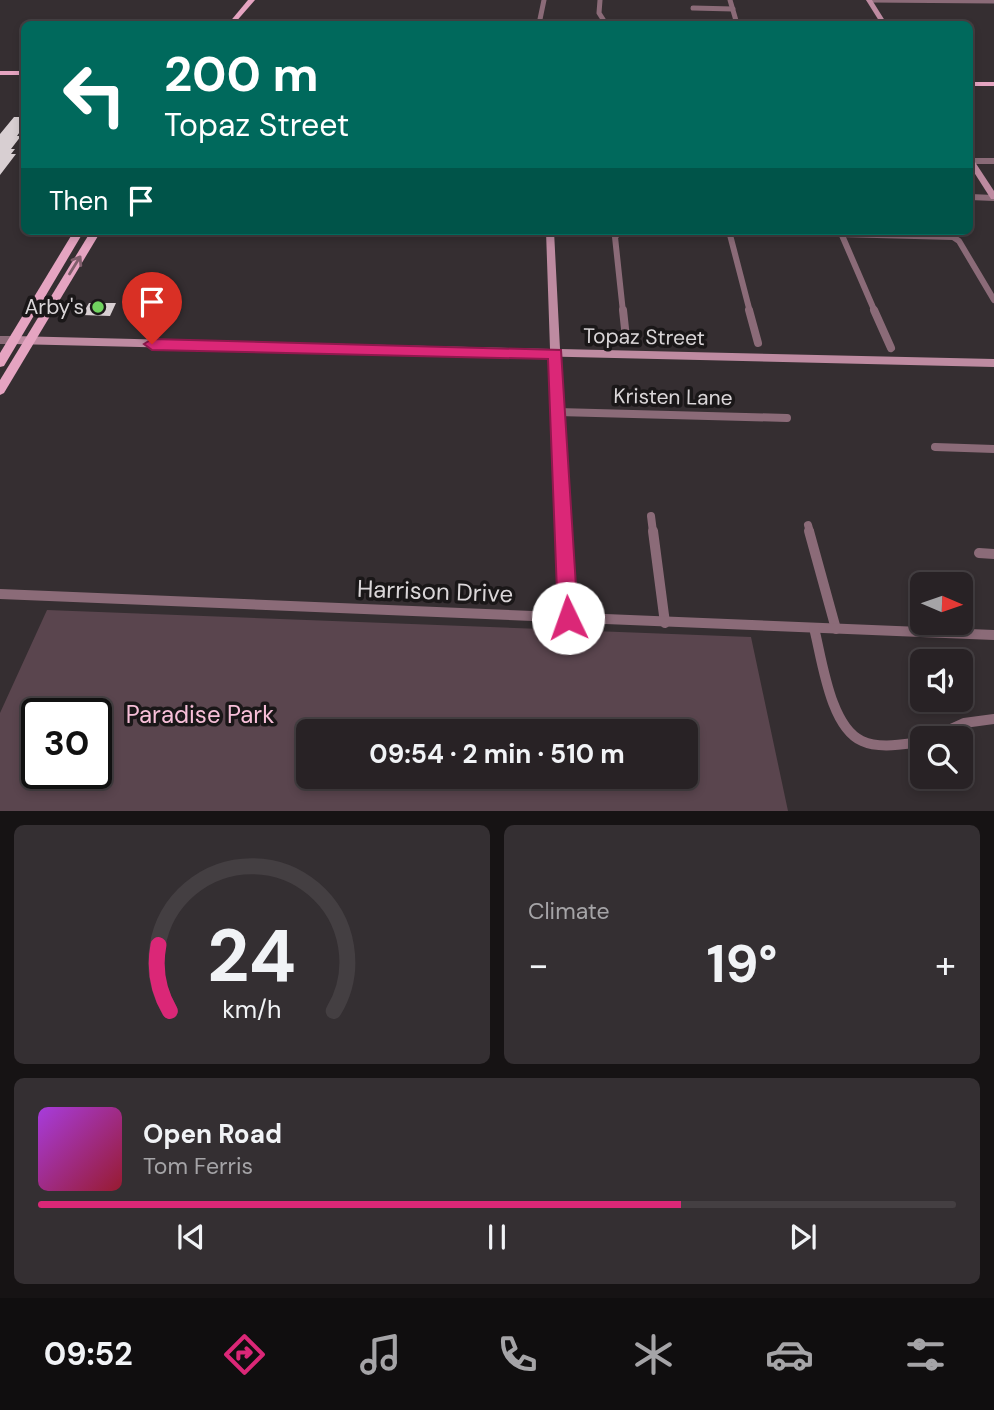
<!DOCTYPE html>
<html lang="en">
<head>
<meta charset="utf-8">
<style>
  :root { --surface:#282225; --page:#342f32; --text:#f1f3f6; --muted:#a5a4a7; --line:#443f42; --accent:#db2777 }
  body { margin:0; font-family:"DM Sans",sans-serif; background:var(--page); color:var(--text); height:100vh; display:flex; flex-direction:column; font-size:26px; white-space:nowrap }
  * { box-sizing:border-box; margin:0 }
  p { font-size:23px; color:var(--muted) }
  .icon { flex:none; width:38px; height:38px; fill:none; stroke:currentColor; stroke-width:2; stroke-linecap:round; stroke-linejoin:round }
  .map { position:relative; height:811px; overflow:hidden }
  .sheet { display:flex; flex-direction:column; gap:14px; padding:14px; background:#161314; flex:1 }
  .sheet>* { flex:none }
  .hud { position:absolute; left:21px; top:21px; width:952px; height:214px; border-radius:10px; box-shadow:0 4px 10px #0003,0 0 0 2px var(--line); background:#00695c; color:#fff; overflow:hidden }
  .needle { width:46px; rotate:92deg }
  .controls { position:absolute; left:910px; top:572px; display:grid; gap:14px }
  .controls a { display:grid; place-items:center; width:63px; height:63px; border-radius:10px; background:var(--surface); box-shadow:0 4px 10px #0003,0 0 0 2px var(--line); font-size:35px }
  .speed { position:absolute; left:21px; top:698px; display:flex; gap:14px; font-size:35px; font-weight:700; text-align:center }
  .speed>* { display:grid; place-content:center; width:91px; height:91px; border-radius:50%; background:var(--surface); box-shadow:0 4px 10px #0003,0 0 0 2px var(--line); line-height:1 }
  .speed .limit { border:4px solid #111; border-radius:10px; background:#fff; color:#111 }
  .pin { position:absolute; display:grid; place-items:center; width:60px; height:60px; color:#fff; margin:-72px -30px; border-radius:50% 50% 50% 0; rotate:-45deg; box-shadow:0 0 7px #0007 }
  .pin .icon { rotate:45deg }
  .me { position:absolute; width:77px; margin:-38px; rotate:357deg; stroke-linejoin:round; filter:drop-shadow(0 0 5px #0008) }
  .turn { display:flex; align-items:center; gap:24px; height:147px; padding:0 28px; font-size:32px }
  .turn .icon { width:91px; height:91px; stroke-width:2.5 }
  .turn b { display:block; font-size:49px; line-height:60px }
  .then { display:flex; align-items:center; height:66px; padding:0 28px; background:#0003; gap:14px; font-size:26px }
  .big { font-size:52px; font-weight:700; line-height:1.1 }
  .sheet .widget { flex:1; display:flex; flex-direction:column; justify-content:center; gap:10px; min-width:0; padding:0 24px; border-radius:10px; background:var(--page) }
  .sheet .dial { align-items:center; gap:0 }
  .dial svg { height:182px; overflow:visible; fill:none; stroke:var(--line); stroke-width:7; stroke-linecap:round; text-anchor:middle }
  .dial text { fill:var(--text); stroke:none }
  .song { display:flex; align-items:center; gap:21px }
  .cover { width:84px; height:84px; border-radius:10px; background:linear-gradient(135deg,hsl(280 70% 55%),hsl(350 70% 35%)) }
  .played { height:7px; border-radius:4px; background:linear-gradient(90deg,var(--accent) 70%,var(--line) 70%) }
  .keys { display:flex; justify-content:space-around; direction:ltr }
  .heat { display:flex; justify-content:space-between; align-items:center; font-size:38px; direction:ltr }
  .sheet .tiles { flex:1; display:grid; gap:14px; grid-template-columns:1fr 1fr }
  .widget:last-child { grid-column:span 2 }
  .trip { position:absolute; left:296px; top:719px; width:402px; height:70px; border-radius:10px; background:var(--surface); box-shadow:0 4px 10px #0003,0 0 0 2px var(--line); font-weight:700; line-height:70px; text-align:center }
  .menu { display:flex; height:112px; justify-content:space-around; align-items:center; background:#100e0f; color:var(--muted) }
  .menu .icon { width:49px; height:49px }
  .menu .on { color:var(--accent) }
  .menu b { font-size:32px; color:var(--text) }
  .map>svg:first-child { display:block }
  .green { fill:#5a454e; fill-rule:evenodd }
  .building { fill:#d8cfd2 }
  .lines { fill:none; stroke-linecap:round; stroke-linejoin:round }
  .street-far3 { stroke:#8b6b78; stroke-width:5 }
  .street-far2 { stroke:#8b6b78; stroke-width:6 }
  .street-far1 { stroke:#8b6b78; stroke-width:8 }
  .street { stroke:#8b6b78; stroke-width:10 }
  .secondary { fill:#be8ba1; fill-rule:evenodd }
  .primary { fill:#e5a4c1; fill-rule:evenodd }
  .oneway { stroke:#805e6c }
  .route { fill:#db2777; stroke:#8e194d; stroke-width:2 }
  .poi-dot { fill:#70d35f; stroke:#1a1718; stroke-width:2.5 }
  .labels { text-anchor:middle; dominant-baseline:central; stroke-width:7; stroke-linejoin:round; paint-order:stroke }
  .poi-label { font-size:21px; fill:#dad6d8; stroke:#1a1718; text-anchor:end }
  .street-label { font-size:21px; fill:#dad6d8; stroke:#1a1718 }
  .near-street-label { font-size:24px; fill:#dad6d8; stroke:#1a1718 }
  .near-park-label { font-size:24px; fill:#f7bfd8; stroke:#1a1718 }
</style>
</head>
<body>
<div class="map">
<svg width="994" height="812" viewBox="0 0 994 812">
  <rect width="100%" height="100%" fill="#352e31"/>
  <!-- green -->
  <path class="green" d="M47,610L751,637L788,811H0V713ZM37,714H96V774H37ZM308,732H686V777H308Z"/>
  <!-- building -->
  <g class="building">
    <path d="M14,117H24V126L17,136H21L11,149H15L11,154H16L0,175V134Z"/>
    <path d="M89,303H116L110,316L82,315Z"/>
  </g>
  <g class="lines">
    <!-- street-far3 -->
    <g class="street-far3">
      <path d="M600,0L599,13L606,24"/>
      <path d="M730,0L737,24"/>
      <path d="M869,0L994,1"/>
      <path d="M693,8L733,9"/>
      <path d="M539,24L544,0"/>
    </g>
    <!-- street-far2 -->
    <g class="street-far2">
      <path d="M970,161H994"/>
      <path d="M970,197L994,198"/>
      <path d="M621,231L615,237L623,312"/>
      <path d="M724,231L953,237L959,241L994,300"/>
      <path d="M729,231L750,312"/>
      <path d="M841,233L875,312"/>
    </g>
    <!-- street-far1 -->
    <g class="street-far1">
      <path d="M623,310L626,338"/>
      <path d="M749,310L758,343"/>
      <path d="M874,310L891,348"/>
      <path d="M0,340H13"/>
      <path d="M555,354L564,532"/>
      <path d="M558,412L787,418"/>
      <path d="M935,447L994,449"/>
      <path d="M651,516L653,532"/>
      <path d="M808,525L810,532"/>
    </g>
    <!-- street -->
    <g class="street">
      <path d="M564,531L568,618"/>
      <path d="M653,531L665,623"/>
      <path d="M809,531L836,629"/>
      <path d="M979,553L994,554"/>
      <path d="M0,594L994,635"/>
      <path d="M814,628C822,659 830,727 862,741C879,749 904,744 922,742"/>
      <path d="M931,738L964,723L994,719"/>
    </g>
    <!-- secondary -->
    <g class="secondary">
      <path d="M866,0H872L887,24H881Z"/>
      <path d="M970,159H973L994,191V199H991L970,166Z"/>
      <path d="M546,231H554L560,349L994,359V367L13,344L8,340L13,336L550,349Z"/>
    </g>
    <!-- primary -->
    <g class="primary">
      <path d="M248,0H255L234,24H228Z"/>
      <rect x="0" y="71" width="24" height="4"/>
      <rect x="970" y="82" width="24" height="4"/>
      <path d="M74,231H84L4,366L0,367V353Z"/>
      <path d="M91,231H101L4,393L0,395V380Z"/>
    </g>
  </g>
  <!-- one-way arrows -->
  <defs><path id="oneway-shaft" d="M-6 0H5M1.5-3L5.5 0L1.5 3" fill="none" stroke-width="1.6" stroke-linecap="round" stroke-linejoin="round" transform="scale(1.75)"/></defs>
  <use class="oneway" href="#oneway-shaft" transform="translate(75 265) rotate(-58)"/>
  <!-- route -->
  <path class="route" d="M152,339L561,350L578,618L575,624L568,627L561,624L558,618L548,359L152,350L144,344Z"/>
  <!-- markers -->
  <circle class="poi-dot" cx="98" cy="307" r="7"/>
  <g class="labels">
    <!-- poi labels -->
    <g class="poi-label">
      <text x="84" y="307">Arby's</text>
    </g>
    <!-- street labels -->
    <g class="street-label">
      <text transform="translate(644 337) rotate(1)">Topaz Street</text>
      <text transform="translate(673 397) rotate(1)">Kristen Lane</text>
    </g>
    <!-- near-street labels -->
    <g class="near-street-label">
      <text transform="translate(435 591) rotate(2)">Harrison Drive</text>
    </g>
    <!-- near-park labels -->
    <g class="near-park-label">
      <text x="200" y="714">Paradise Park</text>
    </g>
  </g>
</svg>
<div class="controls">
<a><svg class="needle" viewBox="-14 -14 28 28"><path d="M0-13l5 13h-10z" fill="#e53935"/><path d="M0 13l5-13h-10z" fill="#a5a4a7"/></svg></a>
<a><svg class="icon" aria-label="sound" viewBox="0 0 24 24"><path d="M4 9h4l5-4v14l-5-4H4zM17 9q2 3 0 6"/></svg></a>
<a><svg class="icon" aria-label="search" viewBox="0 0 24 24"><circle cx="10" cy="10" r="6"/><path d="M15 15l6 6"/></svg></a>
</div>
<div class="speed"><div class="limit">30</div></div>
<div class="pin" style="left:152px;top:344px;background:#d93025"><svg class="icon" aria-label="arrive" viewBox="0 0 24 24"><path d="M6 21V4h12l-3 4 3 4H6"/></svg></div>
<svg class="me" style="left:568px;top:618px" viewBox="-20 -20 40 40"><circle r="19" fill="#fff"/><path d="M0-13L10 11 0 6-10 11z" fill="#db2777"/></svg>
<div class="trip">09:54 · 2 min · 510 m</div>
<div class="hud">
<div class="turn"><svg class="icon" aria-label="left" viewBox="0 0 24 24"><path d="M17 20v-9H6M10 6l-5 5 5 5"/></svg><div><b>200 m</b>Topaz Street</div></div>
<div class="then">Then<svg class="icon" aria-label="arrive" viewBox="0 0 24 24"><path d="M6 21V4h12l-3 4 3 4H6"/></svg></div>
</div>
</div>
<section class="sheet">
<div class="tiles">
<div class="widget dial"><svg viewBox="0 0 100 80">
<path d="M14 69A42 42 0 1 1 86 69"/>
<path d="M14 69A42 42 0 0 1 9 40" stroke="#db2777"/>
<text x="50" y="56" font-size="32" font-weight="700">24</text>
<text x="50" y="72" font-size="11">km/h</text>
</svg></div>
<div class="widget"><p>Climate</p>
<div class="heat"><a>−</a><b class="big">19°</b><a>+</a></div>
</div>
<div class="widget">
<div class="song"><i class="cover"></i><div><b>Open Road</b><p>Tom Ferris</p></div></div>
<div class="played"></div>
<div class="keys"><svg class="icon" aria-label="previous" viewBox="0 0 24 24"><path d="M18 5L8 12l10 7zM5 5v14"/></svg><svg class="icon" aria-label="pause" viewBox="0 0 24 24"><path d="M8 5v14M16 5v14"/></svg><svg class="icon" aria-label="next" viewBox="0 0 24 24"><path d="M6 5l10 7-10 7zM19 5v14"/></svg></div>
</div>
</div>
</section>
<nav class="menu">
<b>09:52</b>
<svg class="icon on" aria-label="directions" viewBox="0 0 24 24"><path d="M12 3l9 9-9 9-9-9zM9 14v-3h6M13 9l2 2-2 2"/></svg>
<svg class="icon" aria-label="music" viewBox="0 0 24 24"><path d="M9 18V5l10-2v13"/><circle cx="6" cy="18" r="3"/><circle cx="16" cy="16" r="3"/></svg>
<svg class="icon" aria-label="phone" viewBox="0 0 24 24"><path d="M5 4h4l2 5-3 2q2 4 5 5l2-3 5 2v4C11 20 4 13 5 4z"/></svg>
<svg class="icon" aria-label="climate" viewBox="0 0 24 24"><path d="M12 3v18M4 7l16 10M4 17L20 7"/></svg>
<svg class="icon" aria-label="car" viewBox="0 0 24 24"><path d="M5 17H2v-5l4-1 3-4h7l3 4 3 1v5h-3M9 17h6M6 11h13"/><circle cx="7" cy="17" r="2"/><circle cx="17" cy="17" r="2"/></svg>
<svg class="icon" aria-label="filters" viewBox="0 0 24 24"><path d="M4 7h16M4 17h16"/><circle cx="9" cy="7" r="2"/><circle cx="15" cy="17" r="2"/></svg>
</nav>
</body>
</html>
